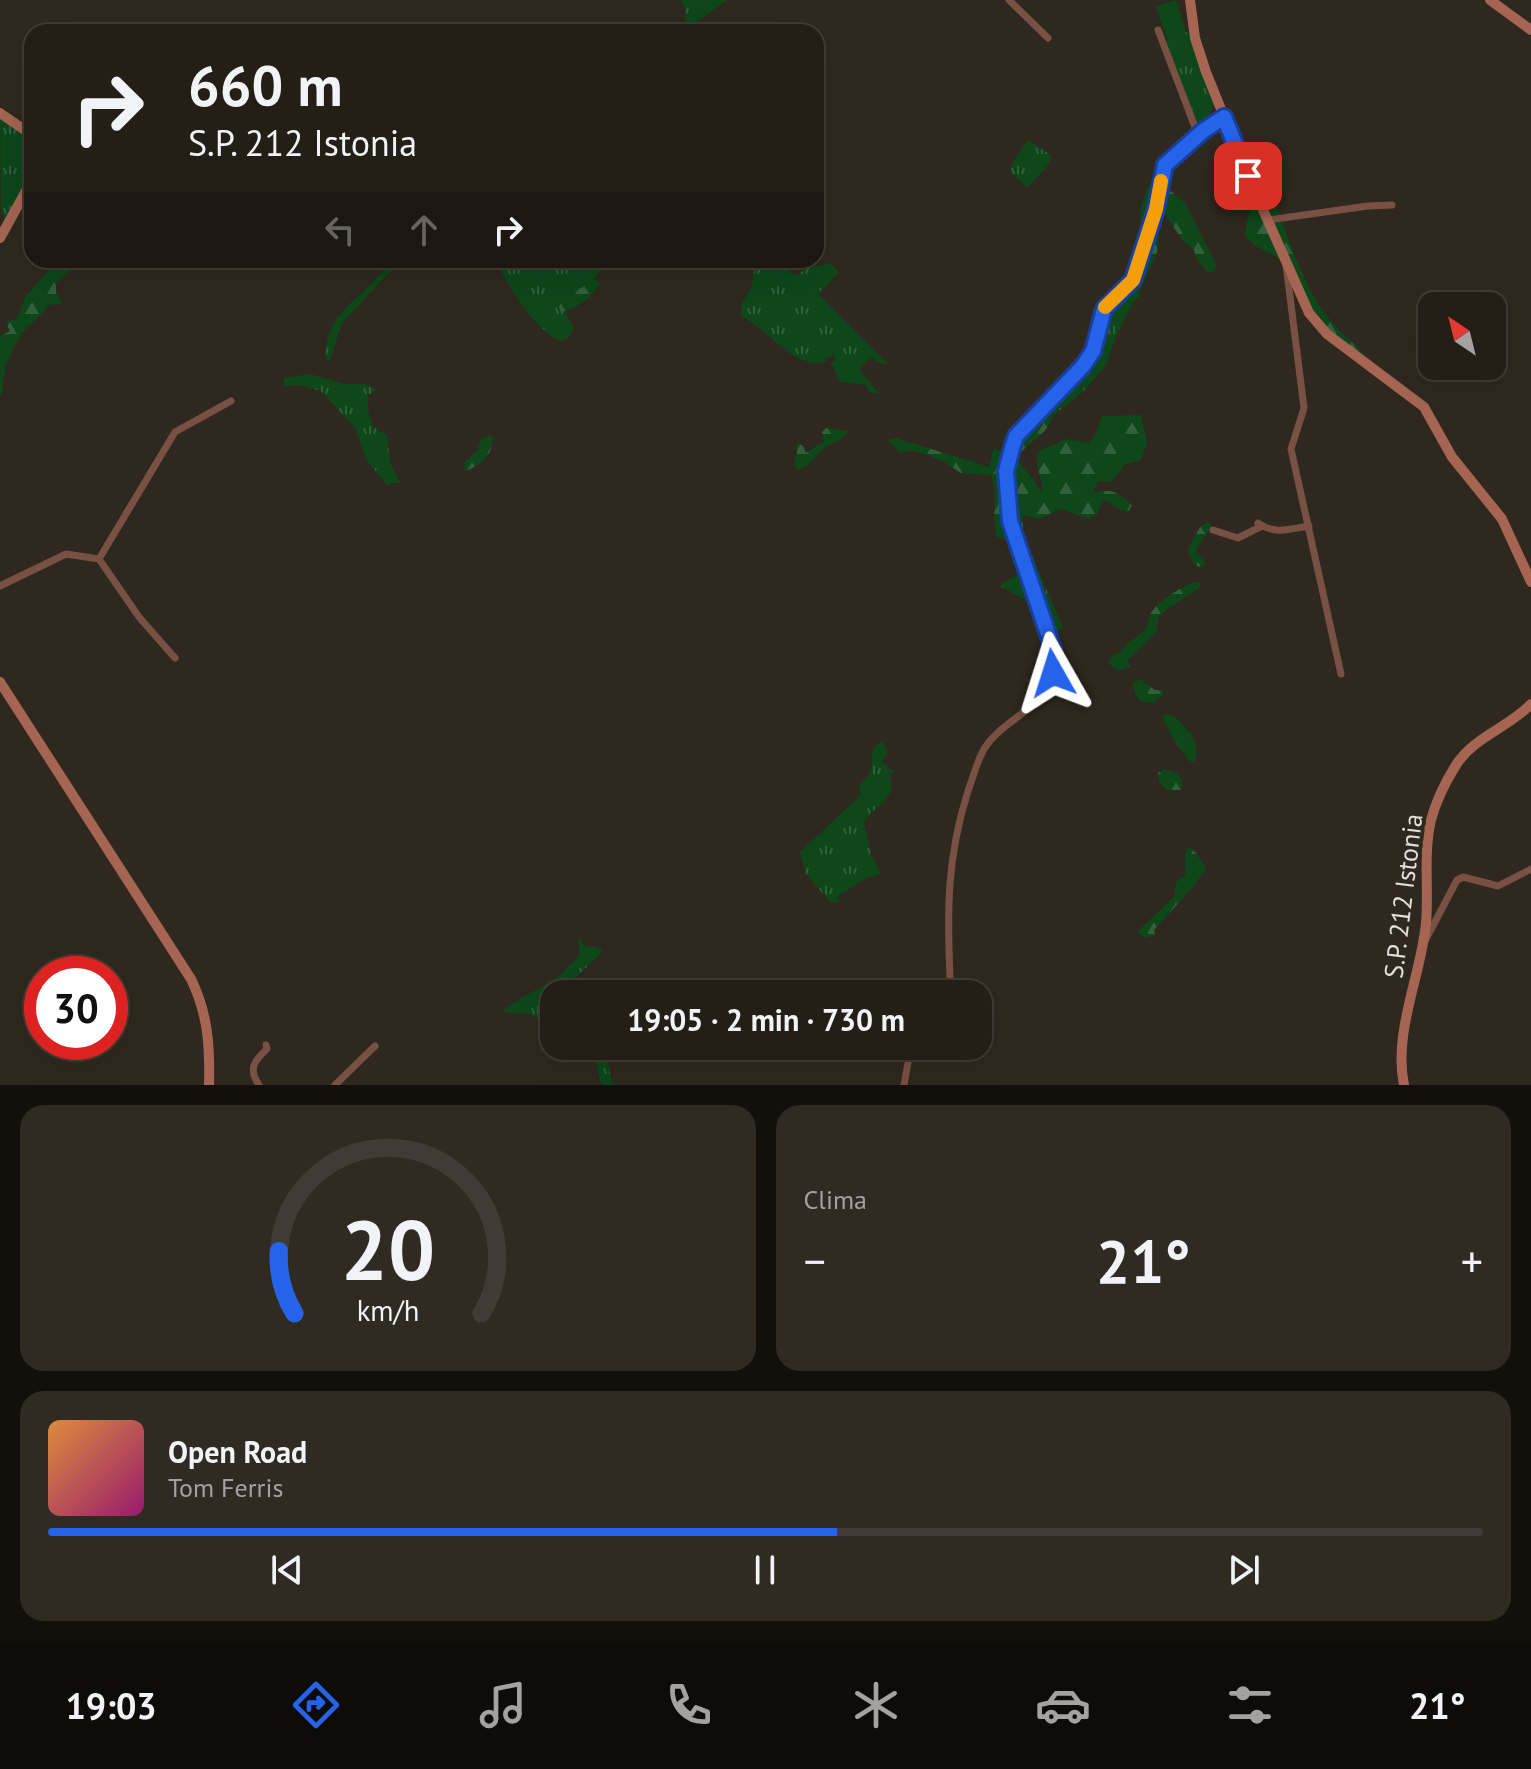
<!DOCTYPE html>
<html lang="it">
<head>
<meta charset="utf-8">
<style>
  :root { --surface:#231e16; --page:#2f2b23; --text:#f1f3f6; --muted:#a3a2a1; --line:#403c35; --accent:#2563eb }
  body { margin:0; font-family:"PT Sans",sans-serif; background:var(--page); color:var(--text); height:100vh; display:flex; flex-direction:column; font-size:30px; white-space:nowrap }
  * { box-sizing:border-box; margin:0 }
  p { font-size:26px; color:var(--muted) }
  .icon { flex:none; width:44px; height:44px; fill:none; stroke:currentColor; stroke-width:2; stroke-linecap:round; stroke-linejoin:round }
  .map { position:relative; height:1085px; overflow:hidden }
  .sheet { display:flex; flex-direction:column; gap:20px; padding:20px; background:#13100c; flex:1 }
  .sheet>* { flex:none }
  .guide { position:absolute; left:24px; top:24px; width:800px; height:244px; border-radius:24px; box-shadow:0 8px 32px #0002,0 0 0 2px var(--line); background:#231e16; color:var(--text); overflow:hidden }
  .needle { width:52px; rotate:325deg }
  .buttons { position:absolute; left:1418px; top:292px; display:grid; gap:16px }
  .buttons a { display:grid; place-items:center; width:88px; height:88px; border-radius:16px; background:var(--surface); box-shadow:0 8px 32px #0002,0 0 0 2px var(--line); font-size:40px }
  .speed { position:absolute; left:24px; top:956px; display:flex; gap:16px; font-size:40px; font-weight:700; text-align:center }
  .speed>* { display:grid; place-content:center; width:104px; height:104px; border-radius:50%; background:var(--surface); box-shadow:0 8px 32px #0002,0 0 0 2px var(--line); line-height:1 }
  .speed .limit { border:12px solid #d22; background:#fff; color:#111 }
  .pin { position:absolute; display:grid; place-items:center; width:68px; height:68px; color:#fff; margin:-34px; border-radius:16px; box-shadow:0 4px 12px #0006 }
  .me { position:absolute; width:88px; margin:-44px; rotate:354deg; stroke-linejoin:round; filter:drop-shadow(0 0 6px #0008) }
  .turn { display:flex; align-items:center; gap:28px; height:168px; padding:0 32px; font-size:36px }
  .turn .icon { width:104px; height:104px; stroke-width:2.5 }
  .turn b { display:block; font-size:56px; line-height:68px }
  .lanes { display:flex; align-items:center; height:76px; padding:0 32px; background:#0003; justify-content:center; gap:40px; direction:ltr }
  .lanes .off { opacity:.35 }
  .big { font-size:60px; font-weight:700; line-height:1.1 }
  .sheet .tile { flex:1; display:flex; flex-direction:column; justify-content:center; gap:12px; min-width:0; padding:0 28px; border-radius:24px; background:var(--page) }
  .sheet .dial { align-items:center; gap:0 }
  .dial svg { height:208px; overflow:visible; fill:none; stroke:var(--line); stroke-width:7; stroke-linecap:round; text-anchor:middle }
  .dial text { fill:var(--text); stroke:none }
  .song { display:flex; align-items:center; gap:24px }
  .cover { width:96px; height:96px; border-radius:12px; background:linear-gradient(135deg,hsl(30 70% 55%),hsl(320 70% 35%)) }
  .played { height:8px; border-radius:4px; background:linear-gradient(90deg,var(--accent) 55%,var(--line) 55%) }
  .keys { display:flex; justify-content:space-around; direction:ltr }
  .heat { display:flex; justify-content:space-between; align-items:center; font-size:44px; direction:ltr }
  .sheet .tiles { flex:1; display:grid; gap:20px; grid-template-columns:1fr 1fr }
  .tile:last-child { grid-column:span 2 }
  .trip { position:absolute; left:540px; top:980px; width:452px; height:80px; border-radius:24px; background:var(--surface); box-shadow:0 8px 32px #0002,0 0 0 2px var(--line); font-weight:700; line-height:80px; text-align:center }
  .tabs { display:flex; height:128px; justify-content:space-around; align-items:center; background:#0e0c09; color:var(--muted) }
  .tabs .icon { width:56px; height:56px }
  .tabs .selected { color:var(--accent) }
  .tabs b { font-size:36px; color:var(--text) }
  .map>svg:first-child { display:block }
  .grass { fill:url(#grass-tufts) }
  .forest { fill:url(#forest-firs) }
  .green { fill:#0d471a }
  .lines { fill:none; stroke-linecap:round; stroke-linejoin:round }
  .street { stroke:#795144; stroke-width:7 }
  .secondary { stroke:#a56552; stroke-width:10 }
  .route-casing { stroke:#184099; stroke-width:20 }
  .route { stroke:#2563eb; stroke-width:14 }
  .slow { stroke:#f59e0b; stroke-width:14 }
  .labels { text-anchor:middle; dominant-baseline:central; stroke-width:8; stroke-linejoin:round; paint-order:stroke }
  .street-label { font-size:26px; fill:#e4dfd9; stroke:#2f281e }
</style>
</head>
<body>
<div class="map">
<svg width="1531" height="1085" viewBox="0 0 1531 1085">
  <defs>
    <pattern id="grass-tufts" width="24" height="20" patternUnits="userSpaceOnUse" patternTransform="scale(2)"><rect width="24" height="20" fill="#0d471a"/><path d="M3 7l-1-3M5 7V3M7 7l1-3M15 17l-1-3M17 17v-4M19 17l1-3" fill="none" stroke="#30613b"/></pattern>
    <pattern id="forest-firs" width="22" height="20" patternUnits="userSpaceOnUse" patternTransform="scale(2)"><rect width="22" height="20" fill="#0d471a"/><path d="M5 1l3.5 6h-7zM16 11l3.5 6h-7z" fill="#30613b"/></pattern>
  </defs>
  <rect width="100%" height="100%" fill="#2f281e"/>
  <!-- grass -->
  <g class="grass">
    <path d="M681,0H727L694,24L691,30L685,26L686,11Z"/>
    <path d="M1186,32L1192,35L1214,102L1209,117L1197,128L1168,52L1167,39Z"/>
    <path d="M0,118L32,142V171L4,220L1,209Z"/>
    <path d="M1028,140L1051,155L1049,164L1027,188L1011,172V165Z"/>
    <path d="M393,260H401L341,324L331,358L329,361H326C324,329 340,311 363,292C374,282 383,270 393,260Z"/>
    <path d="M496,260H584L591,266L596,260H612C598,275 585,288 567,297L561,312H564L574,328L567,339L560,341C535,330 506,284 496,260Z"/>
    <path d="M756,260H780L792,274L797,275L805,269L830,263L839,272L818,294L889,365L879,363L872,357L859,369L879,394L869,392L866,385L840,382L831,363L835,360V354L825,359L826,362C794,370 769,329 741,316L742,303L751,289Z"/>
    <path d="M1124,288L1135,300L1118,331L1106,365L1084,391L1054,415V409H1046L1078,377L1088,363L1106,309Z"/>
    <path d="M310,374L344,384H364L375,389L368,396C367,412 369,430 387,434L390,462L400,483H392L388,486L367,461L356,429L321,391L299,385L284,386V378Z"/>
    <path d="M1038,569L1063,628L1050,633L1032,582Z"/>
    <path d="M882,741L888,751L882,762L890,770H896L889,775C899,799 874,805 864,822L871,855L881,874L867,878L837,896L839,902H830L806,874L800,852L861,795L859,787C862,780 869,778 871,771C874,758 868,749 882,741Z"/>
    <path d="M578,937L585,946L597,947L603,951L561,992L554,994V997L543,1005L554,1015V1030L531,1014L501,1012C527,991 562,983 580,952Z"/>
    <path d="M587,1046L604,1047C611,1058 607,1073 614,1085H603C594,1073 600,1056 587,1046Z"/>
  </g>
  <!-- forest -->
  <g class="forest">
    <path d="M1156,183L1164,193L1171,191L1185,203L1217,266L1213,272H1207L1196,257L1194,250L1182,240L1164,212H1161L1157,252L1140,290L1139,298L1133,300L1124,288L1133,280L1140,252L1137,240L1140,228L1141,207L1148,185Z"/>
    <path d="M1261,189C1277,196 1283,227 1290,243C1301,271 1311,298 1331,321C1341,334 1356,343 1366,357C1350,346 1334,336 1321,321C1295,291 1276,227 1261,189Z"/>
    <path d="M1258,204L1282,260L1254,245L1246,236C1245,224 1248,212 1258,204Z"/>
    <path d="M58,260H77L70,271L56,283V293L63,303L49,305C41,318 26,325 19,338C12,349 5,365 3,379C2,387 4,390 0,397V336L10,331L5,321L14,320L19,315L25,297Z"/>
    <path d="M589,278L600,282C595,295 575,310 561,312L559,307C566,292 584,293 589,278Z"/>
    <path d="M1049,408L1054,409C1053,430 1033,440 1020,453L1019,461L1042,492C1044,478 1032,463 1039,451L1066,439L1089,443L1096,434L1102,416L1141,415L1147,443L1141,460L1125,464L1111,482L1099,481L1092,493C1109,488 1118,491 1132,505L1129,511L1121,510L1105,500L1102,501L1097,515L1088,519L1061,509L1040,519L1023,515V537L1038,569L1032,582L1007,496L1015,440Z"/>
    <path d="M826,428L848,431C842,442 831,442 822,450C814,458 809,467 797,470L794,462L797,453V443L803,446L806,453L824,441L822,432Z"/>
    <path d="M492,435C495,452 482,466 465,471L464,463L477,451L481,439Z"/>
    <path d="M896,438L989,467L994,447L1008,457C999,486 1007,516 1015,544L997,537C991,517 998,496 991,475L961,473L941,460L915,451L899,452L888,440Z"/>
    <path d="M1207,522L1211,523V529C1204,537 1198,542 1196,553L1204,560L1205,565L1199,567L1192,562L1188,549L1200,527Z"/>
    <path d="M1021,558L1038,605C1024,602 1015,592 1001,587L1003,583L1018,574Z"/>
    <path d="M1197,582L1201,584L1200,587L1159,615L1156,633L1128,660L1130,667L1118,671L1108,663L1112,656L1121,652C1126,641 1136,639 1144,631C1149,626 1148,619 1151,613C1158,601 1185,584 1197,582Z"/>
    <path d="M1140,679L1155,690H1162L1163,695L1153,703L1140,701L1135,693L1133,683Z"/>
    <path d="M1169,714C1184,722 1203,743 1195,761L1192,763C1184,757 1163,725 1163,716Z"/>
    <path d="M1164,769L1178,773L1182,781L1181,790H1167L1159,782L1158,773Z"/>
    <path d="M1188,846L1197,854L1206,869L1193,887L1154,930L1155,935L1145,938L1138,931L1175,896L1176,882L1185,876V854Z"/>
  </g>
  <!-- green -->
  <path class="green" d="M1176,0L1186,32L1167,39L1156,6Z"/>
  <g class="lines">
    <!-- street -->
    <g class="street">
      <path d="M1009,0L1048,38"/>
      <path d="M1158,30L1198,135"/>
      <path d="M1268,220L1368,206L1392,205"/>
      <path d="M1286,265L1304,408L1291,449L1341,674"/>
      <path d="M1258,523C1275,535 1290,529 1309,526"/>
      <path d="M1213,530L1238,538L1262,526"/>
      <path d="M99,559L139,617L175,658"/>
      <path d="M0,586L66,554L99,559L175,432L231,401"/>
      <path d="M1425,941L1457,880L1463,877L1498,886L1531,869"/>
      <path d="M946,994L950,977C947,910 947,857 968,791C973,778 976,764 983,751C1001,718 1050,709 1055,664C1057,648 1047,628 1041,612C1021,554 993,497 1016,436L1083,366L1093,351L1104,309L1133,280L1156,209L1165,165L1203,131L1224,117"/>
      <path d="M259,1085C248,1069 254,1061 267,1049L266,1045"/>
      <path d="M335,1085L375,1046"/>
      <path d="M904,1085L911,1046"/>
    </g>
    <!-- secondary -->
    <g class="secondary">
      <path d="M1190,0L1195,38L1206,72L1248,176L1309,313L1327,334L1424,407L1452,457L1502,519L1531,582"/>
      <path d="M1490,0L1531,30"/>
      <path d="M0,113L32,135"/>
      <path d="M0,238L32,180"/>
      <path d="M0,682L191,979C208,1014 210,1046 209,1085"/>
      <path d="M1404,1085C1393,1032 1421,976 1426,923C1429,890 1423,853 1431,820C1436,801 1446,781 1456,765C1475,736 1508,728 1531,704"/>
    </g>
  </g>
  <g class="lines">
    <!-- route casing -->
    <g class="route-casing">
      <path id="route" d="M1053,673L1055,660L1053,649L1010,521L1006,471L1012,448L1016,436L1083,366L1093,351L1104,309L1133,280L1156,209L1165,165L1203,131L1224,117L1248,176"/>
    </g>
    <!-- route -->
    <use href="#route" class="route"/>
    <!-- slow -->
    <path class="slow" d="M1105,307L1133,280L1156,209L1161,181"/>
  </g>
  <g class="labels">
    <!-- street labels -->
    <g class="street-label">
      <text transform="translate(1403 896) rotate(-83)">S.P. 212 Istonia</text>
    </g>
  </g>
</svg>
<div class="buttons">
<a><svg class="needle" viewBox="-14 -14 28 28"><path d="M0-13l5 13h-10z" fill="#e53935"/><path d="M0 13l5-13h-10z" fill="#a3a2a1"/></svg></a>
</div>
<div class="speed"><div class="limit">30</div></div>
<div class="pin" style="left:1248px;top:176px;background:#d93025"><svg class="icon" aria-label="arrive" viewBox="0 0 24 24"><path d="M6 21V4h12l-3 4 3 4H6"/></svg></div>
<svg class="me" style="left:1053px;top:673px" viewBox="-20 -20 40 40"><path d="M0-17L14 15 0 8-14 15z" fill="#2563eb" stroke="#fff" stroke-width="4"/></svg>
<div class="trip">19:05 · 2 min · 730 m</div>
<div class="guide">
<div class="turn"><svg class="icon" aria-label="right" viewBox="0 0 24 24"><path d="M7 20v-9h11M14 6l5 5-5 5"/></svg><div><b>660 m</b>S.P. 212 Istonia</div></div>
<div class="lanes"><svg class="icon off" aria-label="left" viewBox="0 0 24 24"><path d="M17 20v-9H6M10 6l-5 5 5 5"/></svg><svg class="icon off" aria-label="ahead" viewBox="0 0 24 24"><path d="M12 20V5M6 11l6-6 6 6"/></svg><svg class="icon" aria-label="right" viewBox="0 0 24 24"><path d="M7 20v-9h11M14 6l5 5-5 5"/></svg></div>
</div>
</div>
<section class="sheet">
<div class="tiles">
<div class="tile dial"><svg viewBox="0 0 100 80">
<path d="M14 69A42 42 0 1 1 86 69"/>
<path d="M14 69A42 42 0 0 1 8 45" stroke="#2563eb"/>
<text x="50" y="56" font-size="32" font-weight="700">20</text>
<text x="50" y="72" font-size="11">km/h</text>
</svg></div>
<div class="tile"><p>Clima</p>
<div class="heat"><a>−</a><b class="big">21°</b><a>+</a></div>
</div>
<div class="tile">
<div class="song"><i class="cover"></i><div><b>Open Road</b><p>Tom Ferris</p></div></div>
<div class="played"></div>
<div class="keys"><svg class="icon" aria-label="previous" viewBox="0 0 24 24"><path d="M18 5L8 12l10 7zM5 5v14"/></svg><svg class="icon" aria-label="pause" viewBox="0 0 24 24"><path d="M8 5v14M16 5v14"/></svg><svg class="icon" aria-label="next" viewBox="0 0 24 24"><path d="M6 5l10 7-10 7zM19 5v14"/></svg></div>
</div>
</div>
</section>
<nav class="tabs">
<b>19:03</b>
<svg class="icon selected" aria-label="directions" viewBox="0 0 24 24"><path d="M12 3l9 9-9 9-9-9zM9 14v-3h6M13 9l2 2-2 2"/></svg>
<svg class="icon" aria-label="music" viewBox="0 0 24 24"><path d="M9 18V5l10-2v13"/><circle cx="6" cy="18" r="3"/><circle cx="16" cy="16" r="3"/></svg>
<svg class="icon" aria-label="phone" viewBox="0 0 24 24"><path d="M5 4h4l2 5-3 2q2 4 5 5l2-3 5 2v4C11 20 4 13 5 4z"/></svg>
<svg class="icon" aria-label="climate" viewBox="0 0 24 24"><path d="M12 3v18M4 7l16 10M4 17L20 7"/></svg>
<svg class="icon" aria-label="car" viewBox="0 0 24 24"><path d="M5 17H2v-5l4-1 3-4h7l3 4 3 1v5h-3M9 17h6M6 11h13"/><circle cx="7" cy="17" r="2"/><circle cx="17" cy="17" r="2"/></svg>
<svg class="icon" aria-label="filters" viewBox="0 0 24 24"><path d="M4 7h16M4 17h16"/><circle cx="9" cy="7" r="2"/><circle cx="15" cy="17" r="2"/></svg>
<b>21°</b>
</nav>
</body>
</html>
